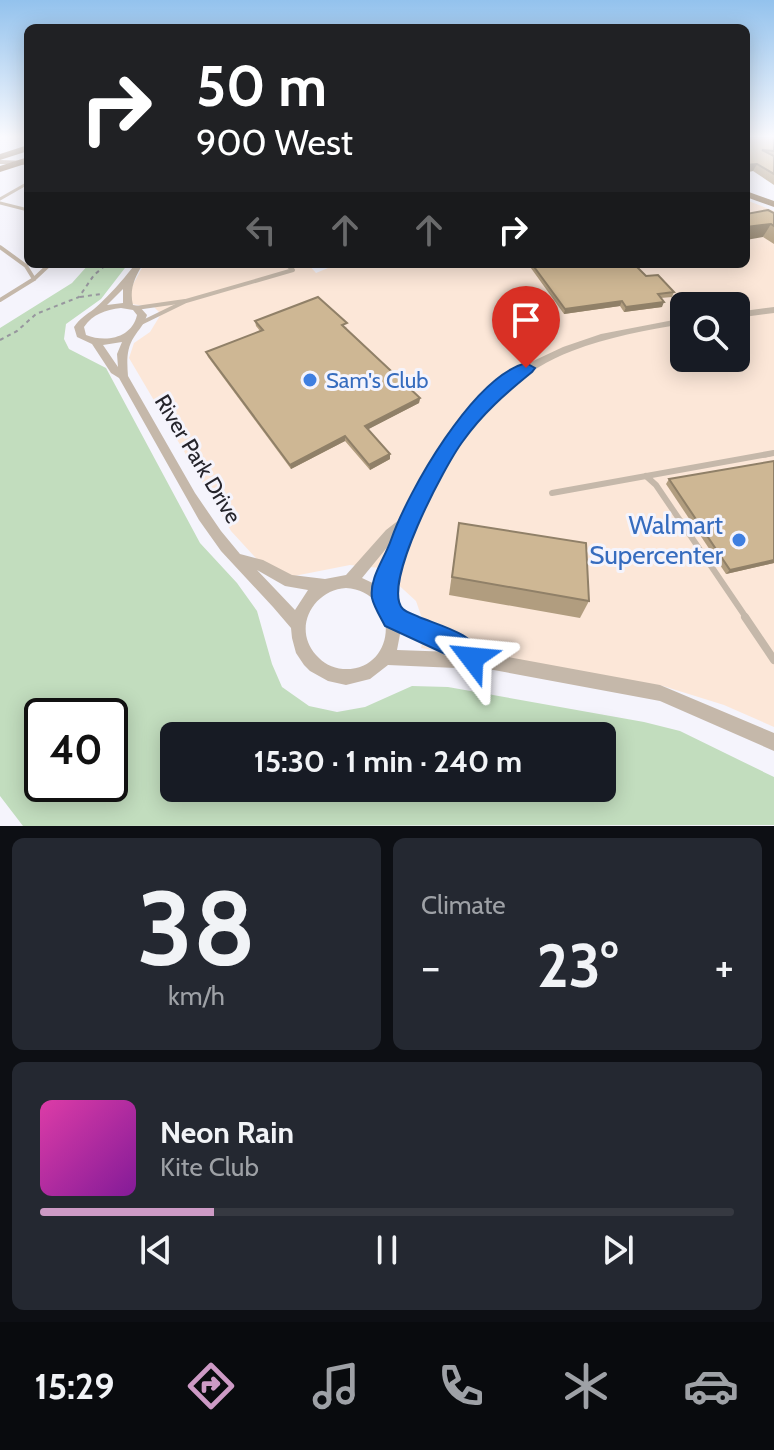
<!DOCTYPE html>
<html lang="en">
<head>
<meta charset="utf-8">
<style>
  :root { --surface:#171b24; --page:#242831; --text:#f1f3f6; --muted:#9ea1a6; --line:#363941; --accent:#cd9ac5 }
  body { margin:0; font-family:Cabin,sans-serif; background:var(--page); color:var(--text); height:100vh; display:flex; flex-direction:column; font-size:30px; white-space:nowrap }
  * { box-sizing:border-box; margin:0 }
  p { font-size:26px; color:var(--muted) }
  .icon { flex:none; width:44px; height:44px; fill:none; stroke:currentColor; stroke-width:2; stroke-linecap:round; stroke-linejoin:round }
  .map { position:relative; height:826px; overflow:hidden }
  .drawer { display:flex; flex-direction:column; gap:12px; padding:12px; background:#0d0f14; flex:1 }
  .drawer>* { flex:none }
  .hud { position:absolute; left:24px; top:24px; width:726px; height:244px; border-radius:12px; box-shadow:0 4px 20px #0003; background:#202124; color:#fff; overflow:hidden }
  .buttons { position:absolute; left:670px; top:292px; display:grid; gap:16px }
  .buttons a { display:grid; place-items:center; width:80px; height:80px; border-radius:12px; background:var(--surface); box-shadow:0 4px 20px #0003; font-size:40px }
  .speed { position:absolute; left:24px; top:698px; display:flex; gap:16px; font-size:40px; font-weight:700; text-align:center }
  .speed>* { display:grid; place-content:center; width:104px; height:104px; border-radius:50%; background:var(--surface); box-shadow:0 4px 20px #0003; line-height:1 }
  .speed .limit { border:4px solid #111; border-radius:12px; background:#fff; color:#111 }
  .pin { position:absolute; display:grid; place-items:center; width:68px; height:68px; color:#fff; margin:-82px -34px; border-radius:50% 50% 50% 0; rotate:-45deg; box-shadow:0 0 8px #0007 }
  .pin .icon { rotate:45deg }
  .me { position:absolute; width:88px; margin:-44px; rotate:299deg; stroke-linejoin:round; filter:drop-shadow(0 0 6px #0008) }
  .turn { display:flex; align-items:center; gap:28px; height:168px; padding:0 40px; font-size:36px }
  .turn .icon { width:104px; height:104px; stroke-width:2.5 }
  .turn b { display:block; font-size:56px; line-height:68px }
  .lanes { display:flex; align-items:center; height:76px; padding:0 40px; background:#0003; justify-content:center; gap:40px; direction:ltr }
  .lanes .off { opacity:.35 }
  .big { font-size:60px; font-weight:800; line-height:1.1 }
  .drawer .tile { flex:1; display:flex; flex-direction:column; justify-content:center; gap:12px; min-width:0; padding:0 28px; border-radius:12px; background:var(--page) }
  .drawer .dial { align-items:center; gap:0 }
  .dial b { font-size:104px; line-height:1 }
  .song { display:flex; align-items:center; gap:24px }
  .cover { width:96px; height:96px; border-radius:12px; background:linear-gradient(135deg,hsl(320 70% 55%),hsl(290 70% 35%)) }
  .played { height:8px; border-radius:4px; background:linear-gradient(90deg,var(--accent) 25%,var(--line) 25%) }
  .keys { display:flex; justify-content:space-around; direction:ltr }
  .heat { display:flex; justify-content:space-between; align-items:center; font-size:44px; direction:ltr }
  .drawer .tiles { flex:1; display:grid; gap:12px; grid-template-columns:1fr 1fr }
  .tile:last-child { grid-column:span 2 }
  .trip { position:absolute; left:160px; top:722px; width:456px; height:80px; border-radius:12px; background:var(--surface); box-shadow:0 4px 20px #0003; font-weight:800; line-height:80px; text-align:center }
  .menu { display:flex; height:128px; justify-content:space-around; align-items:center; background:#090b0e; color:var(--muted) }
  .menu .icon { width:56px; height:56px }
  .menu .on { color:var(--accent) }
  .menu b { font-size:36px; color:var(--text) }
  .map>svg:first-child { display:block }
  .commercial { fill:#fce7d8; fill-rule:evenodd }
  .green { fill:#c2ddbe; fill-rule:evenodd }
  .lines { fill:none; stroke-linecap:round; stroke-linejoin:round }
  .path { stroke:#97969e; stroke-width:2; stroke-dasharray:4 4; stroke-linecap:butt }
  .service-far4 { stroke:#c5b8aa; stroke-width:3 }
  .service-far3 { stroke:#c5b8aa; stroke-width:4 }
  .service-far2 { stroke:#c5b8aa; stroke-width:5 }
  .service-far1 { stroke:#c5b8aa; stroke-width:6 }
  .service { stroke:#c5b8aa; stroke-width:8 }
  .tertiary { fill:#c5b8aa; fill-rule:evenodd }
  .secondary { fill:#ad9a86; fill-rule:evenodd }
  .primary { fill:#9b856b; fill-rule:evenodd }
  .motorway { fill:#8c7254; fill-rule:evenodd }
  .wall { fill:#b19d7f }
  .shaded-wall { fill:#908068 }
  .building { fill:#ceb794; stroke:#908068; stroke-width:2 }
  .route { fill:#1a73e8; stroke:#114b97; stroke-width:2 }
  .shop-dot { fill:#3f7fe0; stroke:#f5f4fc; stroke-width:3 }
  .labels { text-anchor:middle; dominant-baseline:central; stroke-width:6; stroke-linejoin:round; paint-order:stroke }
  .shop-label { font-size:22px; fill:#366cbe; stroke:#f5f4fc; text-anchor:start }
  .street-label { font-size:22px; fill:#25242b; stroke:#f5f4fc }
  .near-shop-label { font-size:26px; fill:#366cbe; stroke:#f5f4fc; text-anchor:end }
</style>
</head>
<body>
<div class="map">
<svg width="774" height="826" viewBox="0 0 774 826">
  <rect width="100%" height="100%" fill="#f5f4fc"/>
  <!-- commercial -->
  <path class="commercial" d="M746,200L774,211V727L724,705L663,686L421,648L425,627L416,601L380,568L350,565L289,577L264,567L231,531L129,358L134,343L150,332L161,314L154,307L123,303L144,264H308L316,273L328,268L325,264H746ZM684,306H736V358H684Z"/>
  <!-- green -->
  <path class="green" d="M89,264H128L101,299L66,324L64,339L69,349L106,368L200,543L237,583L257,611L272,664L282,687L309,706L337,712L365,707L412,686L448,687L644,722L680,731L774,777V825L23,826L0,796V328L72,283ZM42,716H110V784H42ZM174,736H602V788H174Z"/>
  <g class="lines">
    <!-- path -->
    <g class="path">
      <path d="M80,297L101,294"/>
      <path d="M0,340L17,331L36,314L79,297L94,275L107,264"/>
    </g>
    <!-- service-far4 -->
    <g class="service-far4">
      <path d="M0,199L28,183"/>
      <path d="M0,203L28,210"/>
    </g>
    <!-- service-far3 -->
    <g class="service-far3">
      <path d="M0,247L26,266L34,279"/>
      <path d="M0,300L34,279L50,264"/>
      <path d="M136,308L185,301"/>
      <path d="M141,323L186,301L293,270L286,264"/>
    </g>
    <!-- service-far2 -->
    <path class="service-far2" d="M765,455L774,453"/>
    <!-- service-far1 -->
    <g class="service-far1">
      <path d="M646,476L656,485L747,619"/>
      <path d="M552,493L774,453"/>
    </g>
    <!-- service -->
    <path class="service" d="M745,617L774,660"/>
    <!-- tertiary -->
    <g class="tertiary">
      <path d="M135,264H143C135,277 129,289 133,305L139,306L147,315C144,325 139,329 134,337C126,349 127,363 128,376L195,493L221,531L240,554L263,560L292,575L325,579L346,575L386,530L404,516L427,475L451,437L476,406L503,381L531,362L563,347L601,334L684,318V324C646,330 608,337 572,351C495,380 444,453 413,526C406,543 391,579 391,596C392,601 396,608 398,612L466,643L476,651L660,685L774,733V751L660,701L472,666L456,668L388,665L370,679L346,685L328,681L310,671L304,665L296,653L292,638L291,628L273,607L221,551L199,520L119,378L111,373L92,344L77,337L74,327C80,318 86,315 94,309C106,299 126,277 135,264ZM123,289V303L107,305ZM121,308L133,310L137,315C132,338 106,343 86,335L84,327C93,314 105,310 121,308ZM122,342L117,354L118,367L103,345ZM394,539L379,586L362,578ZM257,570L285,586L308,590L295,610ZM346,588C402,592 397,672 343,669C332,668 323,663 316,655C292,628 313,590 346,588ZM401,629L453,652L397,650Z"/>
      <path d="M774,307V313L736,318V312Z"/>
    </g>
    <!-- secondary -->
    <path class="secondary" d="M0,160L28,161V165L0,164Z"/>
    <!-- primary -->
    <path class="primary" d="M746,191L774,201V207L746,197Z"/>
    <!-- motorway -->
    <g class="motorway">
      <path d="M28,145V151L0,160V154Z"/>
      <path d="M28,157V163L0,172V166Z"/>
    </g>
  </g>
  <!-- wall -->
  <g class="wall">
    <path d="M746,137H774V185L753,171L746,172Z"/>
    <path d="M774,213V244L763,237Z"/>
    <path d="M528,264H634L646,276L674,292L672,297L661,298L662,307L624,312L620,306L564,314Z"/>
    <path d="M255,321L347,327L345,328L420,398L419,403L368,429L390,459L370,470L345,441L291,469L208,357L206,352L260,331L256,326Z"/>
    <path d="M774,461V563L726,574L666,484L669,479Z"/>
    <path d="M459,523L589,601L580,618L449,595Z"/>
  </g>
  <!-- shaded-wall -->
  <g class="shaded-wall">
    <path d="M757,164L753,171L746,172V165Z"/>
    <path d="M771,224L763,237L746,240V227Z"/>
    <path d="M622,301L620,306L564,314L565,309Z"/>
    <path d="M664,302L662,307L624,312L626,307Z"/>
    <path d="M420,398L419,403L365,431V426Z"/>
    <path d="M345,436V441L291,469L290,465Z"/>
    <path d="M390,454V459L370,470L369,465Z"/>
    <path d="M774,560V563L726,574L730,570Z"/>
  </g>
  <!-- building -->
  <g class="building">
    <path d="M746,137H774V151L762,150L774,156V174L757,164L746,165Z"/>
    <path d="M768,210L774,213V226L771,224L746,227V214Z"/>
    <path d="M532,264H634L646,276L658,275L674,292L658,294L664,302L626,307L622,301L565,309Z"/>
    <path d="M318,297L347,323L342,325L420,398L365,426L390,454L369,465L345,436L290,465L206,352L263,330L255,321Z"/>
    <path d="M774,461V560L730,570L669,479Z"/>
    <path d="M459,523L586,543L589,601L452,577Z"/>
  </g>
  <!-- sky -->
  <linearGradient id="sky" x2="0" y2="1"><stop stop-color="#93c2ed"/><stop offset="0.54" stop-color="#fafafe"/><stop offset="1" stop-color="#fafafe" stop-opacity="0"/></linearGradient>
  <rect width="774" height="253" fill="url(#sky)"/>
  <!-- route -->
  <path class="route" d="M526,363L535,368L532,372C506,393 482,414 463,441C445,465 380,587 403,609C406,612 415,615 419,617C441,626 475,634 485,658L481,667L472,670L452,657L385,626C381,618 374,607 372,598C369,578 385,558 391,540C408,491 473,377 526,363Z"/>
  <!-- markers -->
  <g class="shop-dot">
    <circle cx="310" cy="380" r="8"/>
    <circle cx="739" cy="540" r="8"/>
  </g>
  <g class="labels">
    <!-- shop labels -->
    <g class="shop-label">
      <text x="326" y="380">Sam's Club</text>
    </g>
    <!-- street labels -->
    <g class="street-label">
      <text transform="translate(198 459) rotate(59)">River Park Drive</text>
    </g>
    <!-- near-shop labels -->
    <g class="near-shop-label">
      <text x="723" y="525">Walmart<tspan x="723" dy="30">Supercenter</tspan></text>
    </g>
  </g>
</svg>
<div class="buttons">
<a><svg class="icon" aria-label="search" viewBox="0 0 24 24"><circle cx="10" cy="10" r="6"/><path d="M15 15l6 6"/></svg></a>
</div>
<div class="speed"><div class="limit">40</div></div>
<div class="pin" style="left:526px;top:368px;background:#d93025"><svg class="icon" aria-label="arrive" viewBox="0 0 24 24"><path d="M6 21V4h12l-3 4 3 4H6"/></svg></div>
<svg class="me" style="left:472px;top:658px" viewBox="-20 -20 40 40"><path d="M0-17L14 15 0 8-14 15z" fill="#1a73e8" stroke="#fff" stroke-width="4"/></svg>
<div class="trip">15:30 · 1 min · 240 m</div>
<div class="hud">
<div class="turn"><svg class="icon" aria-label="right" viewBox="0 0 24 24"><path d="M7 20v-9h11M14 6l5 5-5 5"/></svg><div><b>50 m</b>900 West</div></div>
<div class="lanes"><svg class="icon off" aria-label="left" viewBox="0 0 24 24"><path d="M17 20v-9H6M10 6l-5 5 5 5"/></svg><svg class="icon off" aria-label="ahead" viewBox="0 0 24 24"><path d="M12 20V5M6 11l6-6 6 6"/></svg><svg class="icon off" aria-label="ahead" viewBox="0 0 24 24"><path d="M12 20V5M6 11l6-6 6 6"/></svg><svg class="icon" aria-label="right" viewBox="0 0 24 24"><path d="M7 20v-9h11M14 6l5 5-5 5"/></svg></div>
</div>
</div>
<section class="drawer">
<div class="tiles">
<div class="tile dial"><b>38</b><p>km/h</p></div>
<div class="tile"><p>Climate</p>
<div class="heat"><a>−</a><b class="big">23°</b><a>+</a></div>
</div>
<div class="tile">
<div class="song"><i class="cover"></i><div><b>Neon Rain</b><p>Kite Club</p></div></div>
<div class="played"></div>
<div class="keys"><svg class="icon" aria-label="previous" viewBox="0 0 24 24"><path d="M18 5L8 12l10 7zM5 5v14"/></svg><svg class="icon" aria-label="pause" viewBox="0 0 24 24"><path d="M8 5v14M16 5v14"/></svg><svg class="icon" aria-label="next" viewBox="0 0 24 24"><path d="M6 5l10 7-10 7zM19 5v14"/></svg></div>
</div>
</div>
</section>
<nav class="menu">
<b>15:29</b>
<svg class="icon on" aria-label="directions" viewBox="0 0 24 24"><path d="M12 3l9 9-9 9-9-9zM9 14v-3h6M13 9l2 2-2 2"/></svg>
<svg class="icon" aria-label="music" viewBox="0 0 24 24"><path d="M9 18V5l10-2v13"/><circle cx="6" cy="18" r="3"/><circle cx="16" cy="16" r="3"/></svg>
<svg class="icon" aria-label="phone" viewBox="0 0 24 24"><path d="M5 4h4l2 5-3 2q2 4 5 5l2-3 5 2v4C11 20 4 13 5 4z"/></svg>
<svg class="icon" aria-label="climate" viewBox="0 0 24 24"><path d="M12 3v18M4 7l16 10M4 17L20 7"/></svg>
<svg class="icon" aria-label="car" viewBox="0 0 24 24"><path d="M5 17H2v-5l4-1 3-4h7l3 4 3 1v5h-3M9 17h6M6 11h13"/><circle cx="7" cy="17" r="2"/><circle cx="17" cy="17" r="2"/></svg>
</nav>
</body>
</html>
